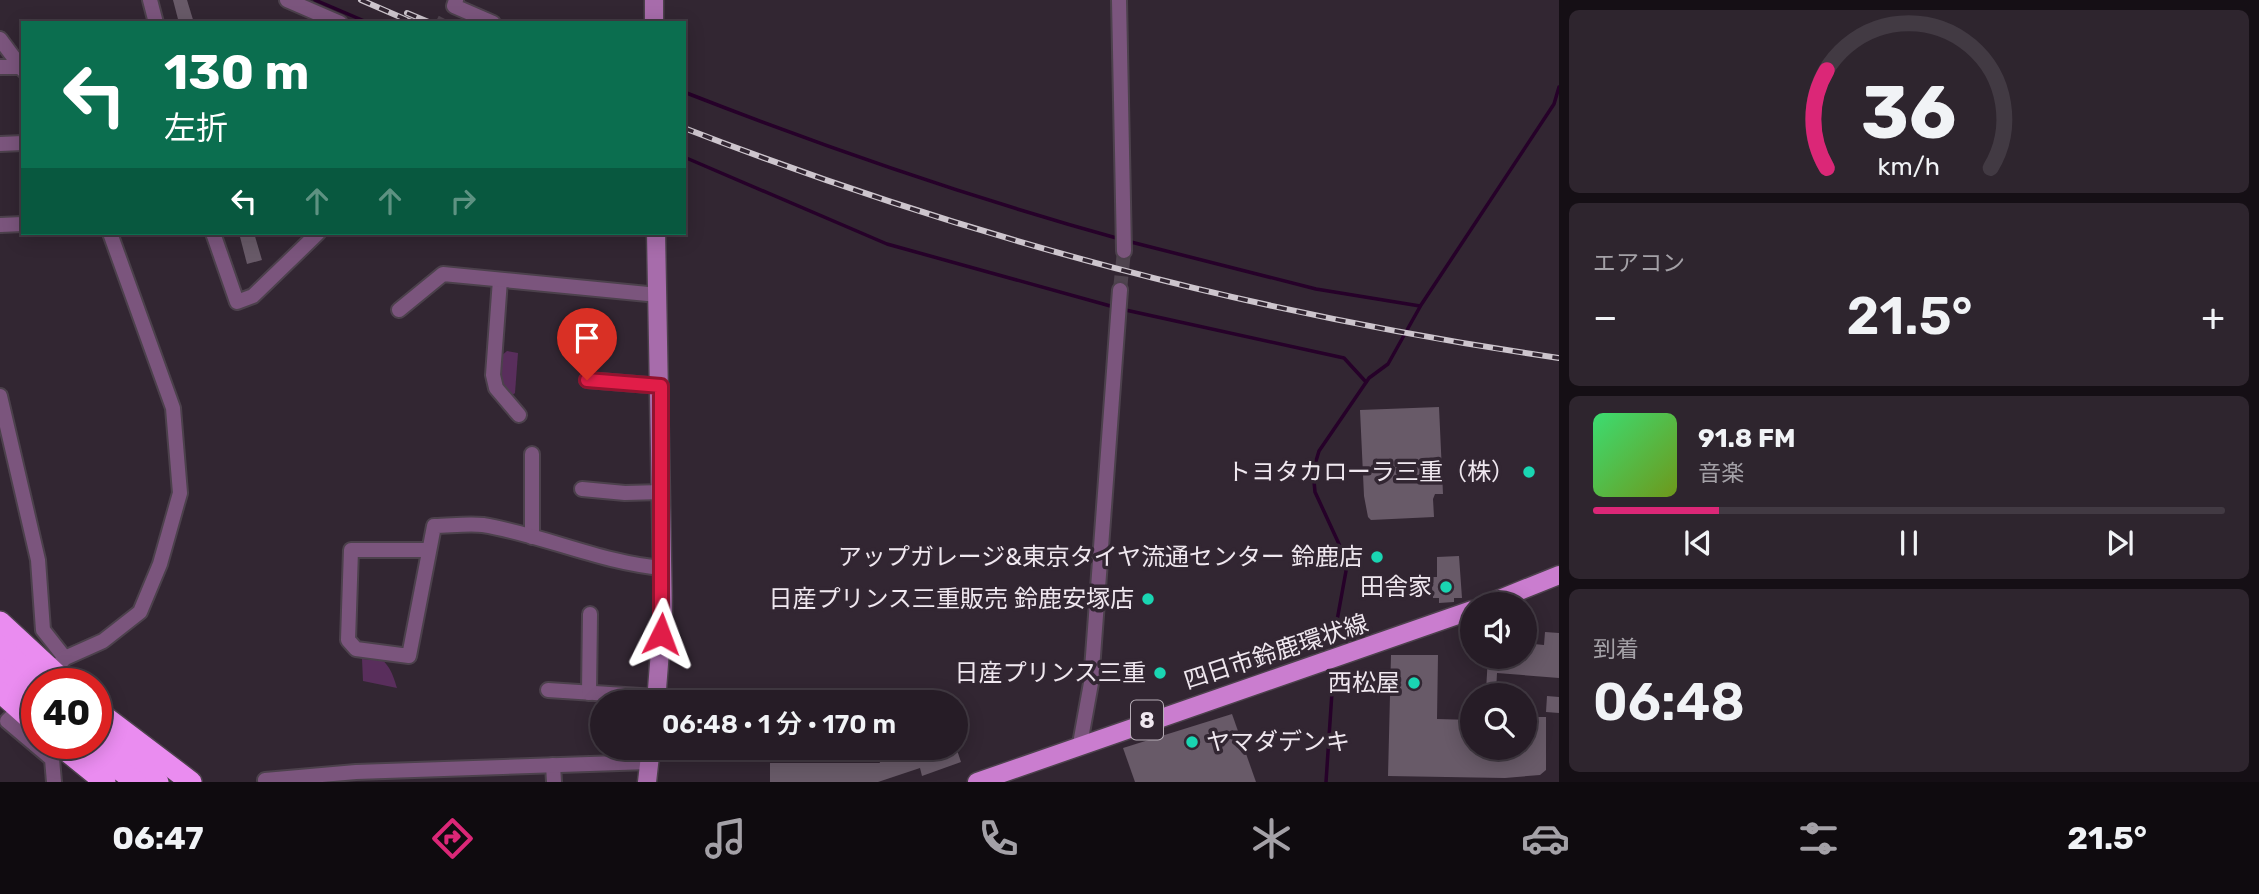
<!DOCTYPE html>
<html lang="ja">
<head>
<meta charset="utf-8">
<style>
  :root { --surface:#261c26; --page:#2e252e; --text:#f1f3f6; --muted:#a4a1a7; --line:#423a43; --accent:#db2777 }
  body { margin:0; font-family:Rubik,"Noto Sans JP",sans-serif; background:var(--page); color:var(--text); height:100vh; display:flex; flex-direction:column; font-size:26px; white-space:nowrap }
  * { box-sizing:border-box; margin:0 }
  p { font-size:23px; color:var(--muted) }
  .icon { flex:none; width:38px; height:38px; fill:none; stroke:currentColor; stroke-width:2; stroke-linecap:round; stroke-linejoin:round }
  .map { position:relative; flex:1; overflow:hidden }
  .side { display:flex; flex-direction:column; gap:10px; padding:10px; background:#150f15; width:700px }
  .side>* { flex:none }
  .hud { position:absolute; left:21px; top:21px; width:665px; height:214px; border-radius:0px; box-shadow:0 4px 18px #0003,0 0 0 2px var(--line); background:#0b6e4f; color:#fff; overflow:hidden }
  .fabs { position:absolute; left:1460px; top:592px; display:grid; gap:14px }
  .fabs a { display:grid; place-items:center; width:77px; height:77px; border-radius:50%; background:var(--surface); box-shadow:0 4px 18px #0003,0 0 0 2px var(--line); font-size:35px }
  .speed { position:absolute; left:21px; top:668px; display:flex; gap:14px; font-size:35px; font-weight:700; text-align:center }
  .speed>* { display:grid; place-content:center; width:91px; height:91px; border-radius:50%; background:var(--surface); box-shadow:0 4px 18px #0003,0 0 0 2px var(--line); line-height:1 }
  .speed .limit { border:10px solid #d22; background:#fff; color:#111 }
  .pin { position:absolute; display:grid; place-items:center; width:60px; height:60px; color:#fff; margin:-72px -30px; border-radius:50% 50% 50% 0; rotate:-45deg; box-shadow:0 0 7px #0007 }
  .pin .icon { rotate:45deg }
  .me { position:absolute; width:77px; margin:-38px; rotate:3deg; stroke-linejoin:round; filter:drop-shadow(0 0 5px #0008) }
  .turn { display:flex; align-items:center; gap:24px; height:147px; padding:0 28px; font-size:32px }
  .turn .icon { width:91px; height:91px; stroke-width:2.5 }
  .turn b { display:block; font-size:49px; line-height:60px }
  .lanes { display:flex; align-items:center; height:66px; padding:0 28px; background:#0003; justify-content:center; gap:35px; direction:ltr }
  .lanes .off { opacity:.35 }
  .big { font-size:52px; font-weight:600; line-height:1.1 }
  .side .card { flex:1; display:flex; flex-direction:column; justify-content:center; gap:10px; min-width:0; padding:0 24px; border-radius:10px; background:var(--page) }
  .side .dial { align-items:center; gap:0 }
  .dial svg { height:182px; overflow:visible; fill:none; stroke:var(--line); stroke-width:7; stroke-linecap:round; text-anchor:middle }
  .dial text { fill:var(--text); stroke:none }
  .song { display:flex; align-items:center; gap:21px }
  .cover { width:84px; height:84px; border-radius:10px; background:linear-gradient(135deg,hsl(140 70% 55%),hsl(80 70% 35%)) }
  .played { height:7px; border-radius:4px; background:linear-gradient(90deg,var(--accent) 20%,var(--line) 20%) }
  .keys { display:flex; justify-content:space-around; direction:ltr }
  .heat { display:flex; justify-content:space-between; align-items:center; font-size:38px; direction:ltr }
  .trip { position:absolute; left:590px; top:690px; width:378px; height:70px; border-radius:35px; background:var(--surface); box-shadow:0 4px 18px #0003,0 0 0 2px var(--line); font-weight:600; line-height:70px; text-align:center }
  .menu { display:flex; height:112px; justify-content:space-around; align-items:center; background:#0f0b0f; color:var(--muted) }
  .menu .icon { width:49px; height:49px }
  .menu .current { color:var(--accent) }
  .menu b { font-size:32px; color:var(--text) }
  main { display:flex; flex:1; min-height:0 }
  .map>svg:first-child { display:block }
  .green { fill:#592e5c }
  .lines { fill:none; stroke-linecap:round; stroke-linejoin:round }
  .stream { stroke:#260129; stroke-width:3.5 }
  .building { fill:#685a68 }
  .street-tunnel { stroke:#4e434e; stroke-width:14; stroke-dasharray:14 7; stroke-linecap:butt }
  .street-casing { stroke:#4c414c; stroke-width:18 }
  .secondary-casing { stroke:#4c414c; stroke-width:21 }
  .primary-casing { stroke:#4c414c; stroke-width:21 }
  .highway-casing { stroke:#4c414c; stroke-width:24 }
  .street { stroke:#7b557d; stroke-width:14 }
  .secondary { stroke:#a76cab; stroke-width:18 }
  .primary { stroke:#ca7dcf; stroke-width:18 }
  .highway { stroke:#ea8cf0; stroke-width:21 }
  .rail-casing { stroke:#cdc5cd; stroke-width:6 }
  .rail { stroke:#322632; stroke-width:3.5; stroke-dasharray:10; stroke-linecap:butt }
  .route-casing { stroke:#92132f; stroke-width:18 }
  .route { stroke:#e11d48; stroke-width:12 }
  .poi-dot { fill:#1ad5b2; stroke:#322632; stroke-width:2.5 }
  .labels { text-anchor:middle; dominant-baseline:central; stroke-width:7; stroke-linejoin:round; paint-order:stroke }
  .shield { fill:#322632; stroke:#b6adb6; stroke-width:2 }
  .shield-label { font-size:23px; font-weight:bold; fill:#efe7ef }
  .poi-label { font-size:24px; fill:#efe7ef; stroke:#322632; text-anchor:end }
  .street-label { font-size:24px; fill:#efe7ef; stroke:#322632 }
</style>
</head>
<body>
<main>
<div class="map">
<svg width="1559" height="782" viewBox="0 0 1559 782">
  <rect width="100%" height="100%" fill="#322632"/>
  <!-- green -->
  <g class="green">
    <path d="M507,351L518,353L515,393L510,397C499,384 499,372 501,356Z"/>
    <path d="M374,656C388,660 393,674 397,688L363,681L362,659L373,660Z"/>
  </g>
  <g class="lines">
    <!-- stream -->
    <g class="stream">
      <path d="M315,0L369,23"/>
      <path d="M684,92C827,148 972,198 1120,239"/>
      <path d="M684,157L887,244L1114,307"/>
      <path d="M1127,241L1316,289L1420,306"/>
      <path d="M1121,309L1344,358L1366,382"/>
      <path d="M1336,626L1346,571L1345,557L1315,492L1313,471L1319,451L1369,378L1388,364L1421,305L1554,104L1559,87"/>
      <path d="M1326,782L1333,677"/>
    </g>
  </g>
  <!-- building -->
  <g class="building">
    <path d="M173,0H187L194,23H179Z"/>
    <path d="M239,233H254L262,260L247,264Z"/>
    <path d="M1439,407L1443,494H1435L1433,499L1434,517L1371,520L1368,517L1364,496L1360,410Z"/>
    <path d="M1459,556L1462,598H1454V602L1439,603V598H1433L1431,577H1437V557Z"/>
    <path d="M1545,632L1559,633V678L1497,673L1496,692L1486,691L1488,656H1524V643L1544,645Z"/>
    <path d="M1391,655H1438L1437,719L1472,720V747H1524V717H1546V770L1540,775L1505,778L1388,776Z"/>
    <path d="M1547,696L1559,697V713L1546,712Z"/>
    <path d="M1232,714L1256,782H1135L1123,748Z"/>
    <path d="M874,747H956L961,762L922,776L920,768L878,782H770V763H880Z"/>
  </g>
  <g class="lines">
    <!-- street-tunnel -->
    <g class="street-tunnel">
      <path d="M443,23L445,19"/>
      <path d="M1120,290L1124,251"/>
    </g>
    <!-- street casing -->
    <g class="street-casing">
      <g id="street">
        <path d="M150,0L156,23"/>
        <path d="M287,0L340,23"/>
        <path d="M456,0L454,6L493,23"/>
        <path d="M1119,0L1124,251"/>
        <path d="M0,39L23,70"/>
        <path d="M0,67H21"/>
        <path d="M0,144L23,143"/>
        <path d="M0,225L23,224"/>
        <path d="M213,233L237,302L253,296L318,233"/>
        <path d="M500,280L493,375L496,388L519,415"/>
        <path d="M399,310L443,274L658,295"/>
        <path d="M587,380L661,386"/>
        <path d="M0,396L38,560L43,630L65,658"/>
        <path d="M582,489L625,493L662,492"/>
        <path d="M532,537V454"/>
        <path d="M429,550H351L348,640L356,649L409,656L434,526C449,526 467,523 483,525C544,535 601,563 663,568"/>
        <path d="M55,669L65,658L103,641L140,612L160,564L180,493L173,408L110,233"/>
        <path d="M548,690L656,697"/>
        <path d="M589,693L590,614"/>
        <path d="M13,715L7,721L52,759L54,782"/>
        <path d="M1080,744L1091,683L1120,290"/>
        <path d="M553,765L554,782"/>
        <path d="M265,780L356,772L649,762"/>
      </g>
    </g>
    <!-- secondary casing -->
    <g class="secondary-casing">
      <g id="secondary">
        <path d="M654,0V23"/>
        <path d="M656,233L663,613L656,702"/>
        <path d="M647,782L651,747"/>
      </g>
    </g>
    <!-- primary casing -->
    <g class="primary-casing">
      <g id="primary">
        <path d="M1487,604L1559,575"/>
        <path d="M977,782L1472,610"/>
      </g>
    </g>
    <!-- highway casing -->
    <g class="highway-casing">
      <g id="highway">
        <path d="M0,622L67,684"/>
        <path d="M0,646L40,684"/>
        <path d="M0,669L37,702"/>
        <path d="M0,692L37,725"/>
        <path d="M96,710L191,782"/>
        <path d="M96,731L158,782"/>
        <path d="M58,744L105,782"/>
        <path d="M85,744L136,782"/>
      </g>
    </g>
    <!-- street -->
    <use href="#street" class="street"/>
    <!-- secondary -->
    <use href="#secondary" class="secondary"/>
    <!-- primary -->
    <use href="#primary" class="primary"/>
    <!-- highway -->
    <use href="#highway" class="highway"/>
    <!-- rail casing -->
    <g class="rail-casing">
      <g id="rail">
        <path d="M361,0L414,23"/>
        <path d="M407,13L431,23"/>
        <path d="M684,128C971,239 1255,314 1559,358"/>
      </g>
    </g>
    <!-- rail -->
    <use href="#rail" class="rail"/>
  </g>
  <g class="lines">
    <!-- route casing -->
    <g class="route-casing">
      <path id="route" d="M587,380L661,386V634"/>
    </g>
    <!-- route -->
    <use href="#route" class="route"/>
  </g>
  <!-- markers -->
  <g class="poi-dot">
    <circle cx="1529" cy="472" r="7"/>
    <circle cx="1377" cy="557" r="7"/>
    <circle cx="1446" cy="587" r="7"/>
    <circle cx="1148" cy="599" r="7"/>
    <circle cx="1160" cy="673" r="7"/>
    <circle cx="1414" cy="683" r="7"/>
    <circle cx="1192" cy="742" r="7"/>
  </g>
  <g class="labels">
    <!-- shield labels -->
    <rect class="shield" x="1131" y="700.5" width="32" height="39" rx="5"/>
    <g class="shield-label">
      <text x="1147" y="720">8</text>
    </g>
    <!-- poi labels -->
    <g class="poi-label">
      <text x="1515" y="472">トヨタカローラ三重（株）</text>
      <text x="1363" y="557">アップガレージ&amp;東京タイヤ流通センター 鈴鹿店</text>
      <text x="1432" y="587">田舎家</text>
      <text x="1134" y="599">日産プリンス三重販売 鈴鹿安塚店</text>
      <text x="1146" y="673">日産プリンス三重</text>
      <text x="1400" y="683">西松屋</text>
      <text x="1206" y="742" text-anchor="start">ヤマダデンキ</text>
    </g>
    <!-- street labels -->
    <g class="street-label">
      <text transform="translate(1276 652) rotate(-18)">四日市鈴鹿環状線</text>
    </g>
  </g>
</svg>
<div class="fabs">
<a><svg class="icon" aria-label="sound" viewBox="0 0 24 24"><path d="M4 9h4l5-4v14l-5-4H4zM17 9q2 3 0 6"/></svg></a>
<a><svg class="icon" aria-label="search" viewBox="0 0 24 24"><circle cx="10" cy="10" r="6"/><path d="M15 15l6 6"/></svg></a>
</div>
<div class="speed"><div class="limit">40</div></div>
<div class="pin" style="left:587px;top:380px;background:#d93025"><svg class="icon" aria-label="arrive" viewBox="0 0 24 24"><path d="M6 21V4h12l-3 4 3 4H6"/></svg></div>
<svg class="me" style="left:661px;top:634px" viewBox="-20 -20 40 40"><path d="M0-17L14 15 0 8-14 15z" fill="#e11d48" stroke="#fff" stroke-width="4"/></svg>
<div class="trip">06:48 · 1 分 · 170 m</div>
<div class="hud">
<div class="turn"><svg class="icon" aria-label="left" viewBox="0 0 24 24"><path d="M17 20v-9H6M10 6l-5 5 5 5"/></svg><div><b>130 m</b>左折</div></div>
<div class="lanes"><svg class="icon" aria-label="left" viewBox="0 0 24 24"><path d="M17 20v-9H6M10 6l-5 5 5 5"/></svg><svg class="icon off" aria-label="ahead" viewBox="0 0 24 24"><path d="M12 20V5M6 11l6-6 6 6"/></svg><svg class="icon off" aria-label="ahead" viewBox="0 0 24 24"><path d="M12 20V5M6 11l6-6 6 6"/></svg><svg class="icon off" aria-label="right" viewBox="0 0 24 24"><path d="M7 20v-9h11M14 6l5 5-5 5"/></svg></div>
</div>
</div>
<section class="side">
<div class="card dial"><svg viewBox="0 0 100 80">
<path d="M14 69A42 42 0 1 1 86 69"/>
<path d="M14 69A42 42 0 0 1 14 26" stroke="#db2777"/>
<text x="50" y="56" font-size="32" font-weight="700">36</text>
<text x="50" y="72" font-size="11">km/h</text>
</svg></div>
<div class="card"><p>エアコン</p>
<div class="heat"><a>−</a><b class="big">21.5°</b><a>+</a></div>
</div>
<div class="card">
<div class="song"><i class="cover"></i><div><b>91.8 FM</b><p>音楽</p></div></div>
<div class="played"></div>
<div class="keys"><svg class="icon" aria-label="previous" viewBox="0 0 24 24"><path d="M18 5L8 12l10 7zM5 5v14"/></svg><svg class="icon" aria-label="pause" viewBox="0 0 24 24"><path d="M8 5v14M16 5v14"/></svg><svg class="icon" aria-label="next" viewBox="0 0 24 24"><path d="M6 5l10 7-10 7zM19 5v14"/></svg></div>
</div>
<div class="card"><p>到着</p><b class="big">06:48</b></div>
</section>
</main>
<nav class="menu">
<b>06:47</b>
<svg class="icon current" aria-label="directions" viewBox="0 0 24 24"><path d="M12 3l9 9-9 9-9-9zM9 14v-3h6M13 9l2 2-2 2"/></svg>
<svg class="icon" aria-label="music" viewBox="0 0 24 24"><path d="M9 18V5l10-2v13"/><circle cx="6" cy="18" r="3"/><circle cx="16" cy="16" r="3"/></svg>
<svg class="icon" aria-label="phone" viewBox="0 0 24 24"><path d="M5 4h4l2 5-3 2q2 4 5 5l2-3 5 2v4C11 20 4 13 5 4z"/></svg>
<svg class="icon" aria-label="climate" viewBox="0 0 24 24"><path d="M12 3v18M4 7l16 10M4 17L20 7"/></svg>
<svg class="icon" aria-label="car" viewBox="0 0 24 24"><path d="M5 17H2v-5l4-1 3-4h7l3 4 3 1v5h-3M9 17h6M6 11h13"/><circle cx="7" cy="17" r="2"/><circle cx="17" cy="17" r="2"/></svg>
<svg class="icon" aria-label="filters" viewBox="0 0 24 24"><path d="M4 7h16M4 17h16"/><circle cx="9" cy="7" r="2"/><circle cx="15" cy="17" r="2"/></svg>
<b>21.5°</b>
</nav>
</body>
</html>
